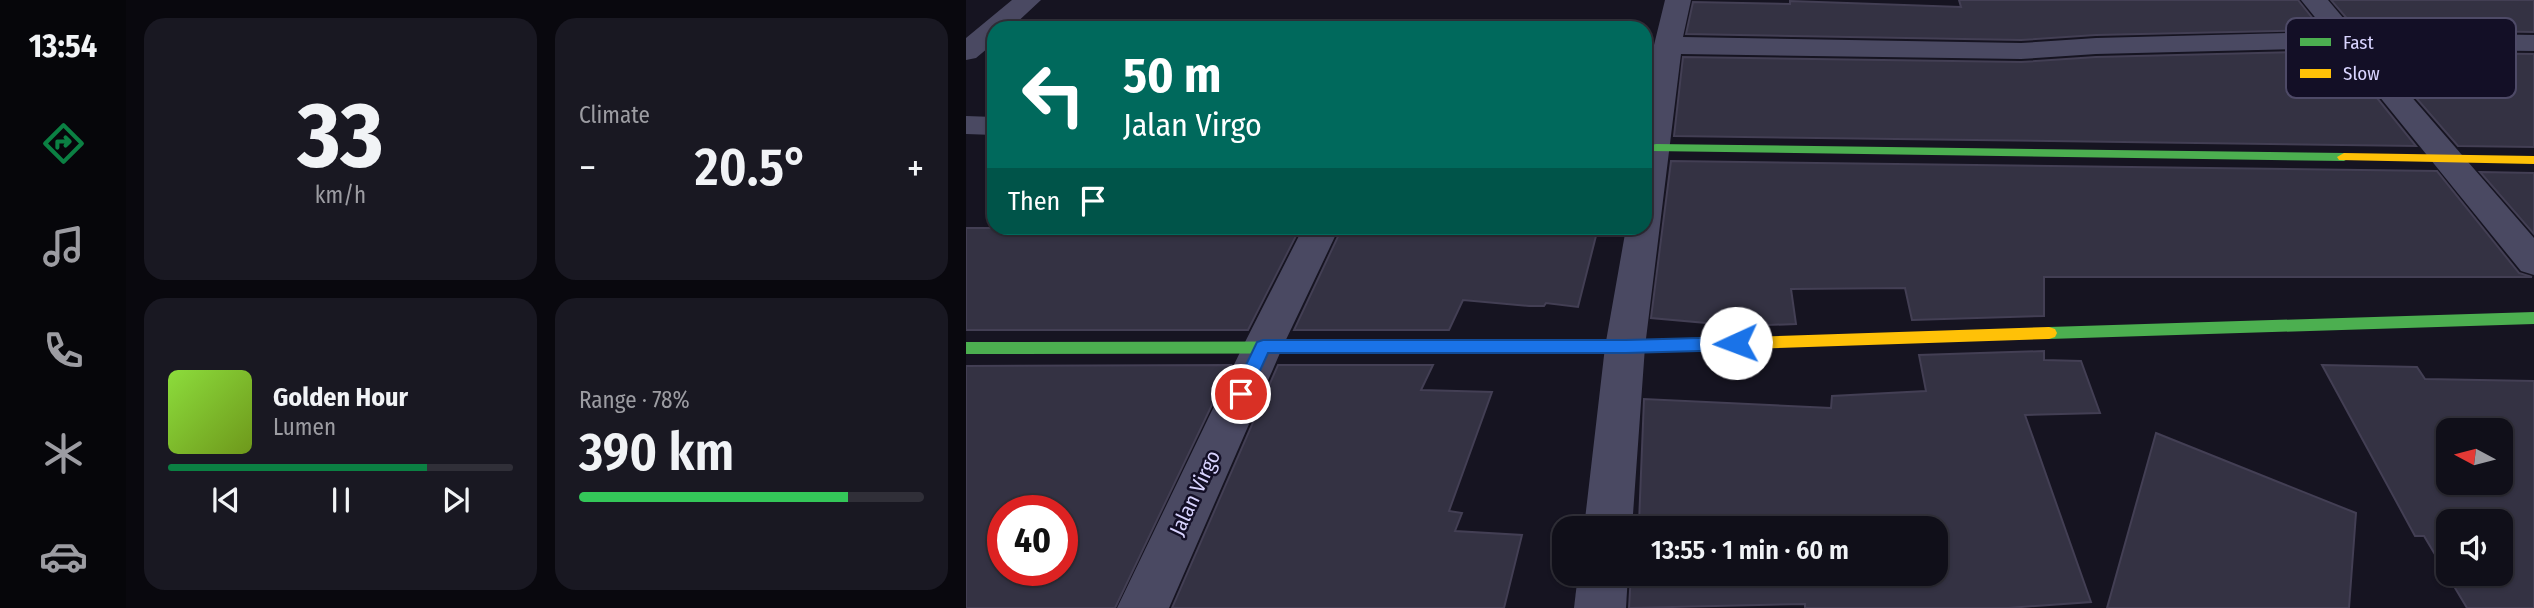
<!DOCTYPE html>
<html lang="en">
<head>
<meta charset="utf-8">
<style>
  :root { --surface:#100f19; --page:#191822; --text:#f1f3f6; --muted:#9c9ca2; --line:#302f38; --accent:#0b8043 }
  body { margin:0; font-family:"Fira Sans Condensed",sans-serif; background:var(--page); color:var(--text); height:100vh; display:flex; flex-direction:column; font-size:26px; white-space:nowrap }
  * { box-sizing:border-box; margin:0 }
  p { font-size:23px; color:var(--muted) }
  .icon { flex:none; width:38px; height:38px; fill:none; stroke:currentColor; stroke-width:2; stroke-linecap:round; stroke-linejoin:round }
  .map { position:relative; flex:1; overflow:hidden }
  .details { display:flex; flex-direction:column; gap:18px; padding:18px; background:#09080e; width:840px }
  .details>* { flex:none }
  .top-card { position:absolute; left:21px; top:21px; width:665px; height:214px; border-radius:21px; box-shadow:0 2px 5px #0004,0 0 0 2px var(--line); background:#00695c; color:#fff; overflow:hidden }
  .needle { width:46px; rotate:277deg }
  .controls { position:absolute; left:1470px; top:418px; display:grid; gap:14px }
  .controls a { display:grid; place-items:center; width:77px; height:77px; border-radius:14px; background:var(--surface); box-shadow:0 2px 5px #0004,0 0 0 2px var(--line); font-size:35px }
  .speed { position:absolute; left:21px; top:495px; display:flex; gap:14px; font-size:35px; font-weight:700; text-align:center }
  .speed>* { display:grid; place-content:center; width:91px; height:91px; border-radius:50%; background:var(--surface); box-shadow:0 2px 5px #0004,0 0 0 2px var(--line); line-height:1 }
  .speed .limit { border:10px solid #d22; background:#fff; color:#111 }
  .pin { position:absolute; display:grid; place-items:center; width:60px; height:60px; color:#fff; margin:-30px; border:4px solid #fff; border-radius:50%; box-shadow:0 2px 7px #0007 }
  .me { position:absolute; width:77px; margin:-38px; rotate:268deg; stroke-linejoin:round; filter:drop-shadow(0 0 5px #0008) }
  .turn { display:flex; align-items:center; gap:24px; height:147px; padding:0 21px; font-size:32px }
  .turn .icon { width:91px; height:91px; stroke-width:2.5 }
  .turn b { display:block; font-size:49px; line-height:60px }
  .then { display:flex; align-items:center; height:66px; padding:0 21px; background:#0003; gap:14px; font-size:26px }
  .big { font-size:52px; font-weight:600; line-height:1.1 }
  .details .card { flex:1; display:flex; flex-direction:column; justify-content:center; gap:10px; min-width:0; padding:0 24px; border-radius:21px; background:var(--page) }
  .details .dial { align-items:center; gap:0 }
  .dial b { font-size:91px; line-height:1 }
  .song { display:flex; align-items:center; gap:21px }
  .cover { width:84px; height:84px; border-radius:10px; background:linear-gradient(135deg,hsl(90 70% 55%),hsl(80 70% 35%)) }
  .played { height:7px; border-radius:4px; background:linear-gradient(90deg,var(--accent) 75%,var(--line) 75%) }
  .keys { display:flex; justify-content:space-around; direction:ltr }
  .heat { display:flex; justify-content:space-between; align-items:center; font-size:38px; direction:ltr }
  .charge { height:10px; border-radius:5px; background:linear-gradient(90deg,#34c759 78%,var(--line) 0) }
  .details .tiles { flex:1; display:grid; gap:18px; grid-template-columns:repeat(2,1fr) }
  .trip { position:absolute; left:586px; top:516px; width:396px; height:70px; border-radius:21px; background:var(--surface); box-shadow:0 2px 5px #0004,0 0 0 2px var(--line); font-weight:600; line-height:70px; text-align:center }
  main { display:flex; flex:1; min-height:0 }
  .tab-bar { display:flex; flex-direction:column; width:126px; justify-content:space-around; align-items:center; background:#06060a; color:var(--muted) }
  .tab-bar .icon { width:49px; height:49px }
  .tab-bar .current { color:var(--accent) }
  .tab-bar b { font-size:32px; color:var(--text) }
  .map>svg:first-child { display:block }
  .building { fill:#343243; stroke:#433f54; stroke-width:2; fill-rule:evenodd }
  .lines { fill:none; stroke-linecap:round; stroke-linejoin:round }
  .street { fill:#4a4962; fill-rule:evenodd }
  .fast { fill:#4caf50; fill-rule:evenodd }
  .slow { fill:#ffc107; fill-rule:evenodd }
  .route { fill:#1a73e8; stroke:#114b97; stroke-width:2 }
  .labels { text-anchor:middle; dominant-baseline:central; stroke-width:5; stroke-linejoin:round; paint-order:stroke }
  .street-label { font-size:21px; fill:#d9d4ff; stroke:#130f26 }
  .key { fill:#130f26; stroke:#4e4a67; stroke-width:2 }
  .key-label { font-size:19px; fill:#d9d4ff }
</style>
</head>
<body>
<main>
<nav class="tab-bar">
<b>13:54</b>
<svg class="icon current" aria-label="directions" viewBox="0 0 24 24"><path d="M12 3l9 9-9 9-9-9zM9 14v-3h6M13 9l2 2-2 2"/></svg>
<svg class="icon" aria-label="music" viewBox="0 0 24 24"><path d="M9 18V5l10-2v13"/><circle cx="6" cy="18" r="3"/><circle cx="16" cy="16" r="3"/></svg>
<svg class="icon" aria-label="phone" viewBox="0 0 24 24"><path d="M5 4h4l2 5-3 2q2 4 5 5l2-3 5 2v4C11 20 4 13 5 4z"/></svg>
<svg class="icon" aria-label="climate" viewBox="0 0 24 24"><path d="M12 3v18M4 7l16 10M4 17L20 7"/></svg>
<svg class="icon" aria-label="car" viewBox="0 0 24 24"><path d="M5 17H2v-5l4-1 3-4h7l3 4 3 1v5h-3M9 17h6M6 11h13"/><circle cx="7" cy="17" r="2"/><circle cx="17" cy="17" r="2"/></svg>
</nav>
<section class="details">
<div class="tiles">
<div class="card dial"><b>33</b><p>km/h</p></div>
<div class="card"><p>Climate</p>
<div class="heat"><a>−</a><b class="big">20.5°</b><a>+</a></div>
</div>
<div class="card">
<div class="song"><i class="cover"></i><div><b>Golden Hour</b><p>Lumen</p></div></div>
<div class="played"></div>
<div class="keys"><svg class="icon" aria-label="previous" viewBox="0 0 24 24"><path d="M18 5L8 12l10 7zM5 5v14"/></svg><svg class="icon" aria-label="pause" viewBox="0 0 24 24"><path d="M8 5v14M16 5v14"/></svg><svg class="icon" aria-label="next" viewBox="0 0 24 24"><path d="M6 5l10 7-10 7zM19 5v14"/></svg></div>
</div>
<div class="card"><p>Range · 78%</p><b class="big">390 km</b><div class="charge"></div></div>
</div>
</section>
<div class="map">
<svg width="1568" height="608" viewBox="0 0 1568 608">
  <rect width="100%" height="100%" fill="#161421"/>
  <!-- building -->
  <g class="building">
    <path d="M993,0H1332L1356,30L1130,35L1055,40L720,34L727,2L824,4V1L995,7Z"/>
    <path d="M1365,0H1568V32L1390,29Z"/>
    <path d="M1373,51L1450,146L708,136L717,57L1055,62L1130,57Z"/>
    <path d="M1410,52L1568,54V147L1492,146Z"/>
    <path d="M705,161L1471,171L1553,273L1566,277H1078V316L946,320L939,288L825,289L830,324L774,326L685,318Z"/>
    <path d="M1514,172L1568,173V234Z"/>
    <path d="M0,228H334L282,330H0Z"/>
    <path d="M376,228H632L612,307L580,303L578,306H563L497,300L483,330H328Z"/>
    <path d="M1078,351V360L1115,361L1134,413L1059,415L1125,602L1042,608H839V604L663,608L665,574H970V528H668L669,523H673L678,399L865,408L866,396L960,391L953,355Z"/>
    <path d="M265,365L149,608H0V366ZM37,511H96V570H37Z"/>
    <path d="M312,365H467L455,390L526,392L483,511L496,513L489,531L556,535L538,608H206Z"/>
    <path d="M1356,365L1451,367L1459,379L1568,381V608H1501L1458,536H1449ZM1482,430H1535V483H1482ZM1482,522H1535V574H1482Z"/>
    <path d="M1190,433L1390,513L1383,608H1141Z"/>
  </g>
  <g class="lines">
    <!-- street -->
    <g class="street">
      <path d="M46,0H75L45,28H28V43L10,58L0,60V38Z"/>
      <path d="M699,0H725L717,37L1055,43L1130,38L1361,32L1335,0H1362L1389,32L1568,35V51L1404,49L1568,238V275L1555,271L1374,48L1130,54L1055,59L715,54L679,347L666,528H618L639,347L660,228H679V105L688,45Z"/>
      <path d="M0,116L28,117V135L0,134Z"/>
      <path d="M337,228H373L317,346L203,608H151L277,346Z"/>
      <path d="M612,574H662L660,608H608Z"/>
    </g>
    <!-- fast -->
    <g class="fast">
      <path d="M690,144L1378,153L1385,157L1378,161L685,151V145Z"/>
      <path d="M1568,312V324L1083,339L1077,337L1075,333L1077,329L1083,327Z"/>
      <path d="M505,341L511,343L513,347L511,351L505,353L0,354V342Z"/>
    </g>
    <!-- slow -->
    <g class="slow">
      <path d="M1378,153L1568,156V164L1373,160L1371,157Z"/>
      <path d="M1083,327L1089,329L1091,333L1089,337L1083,339L659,353H505L499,351L497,347L499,343L505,341H659Z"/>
    </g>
  </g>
  <!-- route -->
  <path class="route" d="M770,337L778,343L770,350L660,353H302L281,399H269L266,394L291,342L297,340H660Z"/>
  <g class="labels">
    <!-- street labels -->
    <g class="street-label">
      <text transform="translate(229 493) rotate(-65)">Jalan Virgo</text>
    </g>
  </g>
  <!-- legend -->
  <rect x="1320" y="18" width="230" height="80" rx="10" class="key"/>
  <rect x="1334" y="38" width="31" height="8" fill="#4caf50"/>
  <rect x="1334" y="69" width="31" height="9" fill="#ffc107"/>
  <g class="key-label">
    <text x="1377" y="49">Fast</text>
    <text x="1377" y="80">Slow</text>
  </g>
</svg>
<div class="controls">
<a><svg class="needle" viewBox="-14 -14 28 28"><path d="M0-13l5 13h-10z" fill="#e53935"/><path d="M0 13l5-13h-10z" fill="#9c9ca2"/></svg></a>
<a><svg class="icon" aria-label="sound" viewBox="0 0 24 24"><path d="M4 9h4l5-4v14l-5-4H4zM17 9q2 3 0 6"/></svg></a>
</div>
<div class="speed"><div class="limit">40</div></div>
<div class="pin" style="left:275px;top:394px;background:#d93025"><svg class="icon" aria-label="arrive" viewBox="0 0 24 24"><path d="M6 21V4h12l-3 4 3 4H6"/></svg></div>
<svg class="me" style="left:770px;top:343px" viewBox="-20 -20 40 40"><circle r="19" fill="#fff"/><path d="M0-13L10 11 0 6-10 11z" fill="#1a73e8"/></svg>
<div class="trip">13:55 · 1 min · 60 m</div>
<div class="top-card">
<div class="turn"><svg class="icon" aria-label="left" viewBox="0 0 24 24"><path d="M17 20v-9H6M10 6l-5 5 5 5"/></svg><div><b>50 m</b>Jalan Virgo</div></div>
<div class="then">Then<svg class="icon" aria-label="arrive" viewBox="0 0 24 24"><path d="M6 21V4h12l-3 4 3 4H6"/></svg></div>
</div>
</div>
</main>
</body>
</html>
